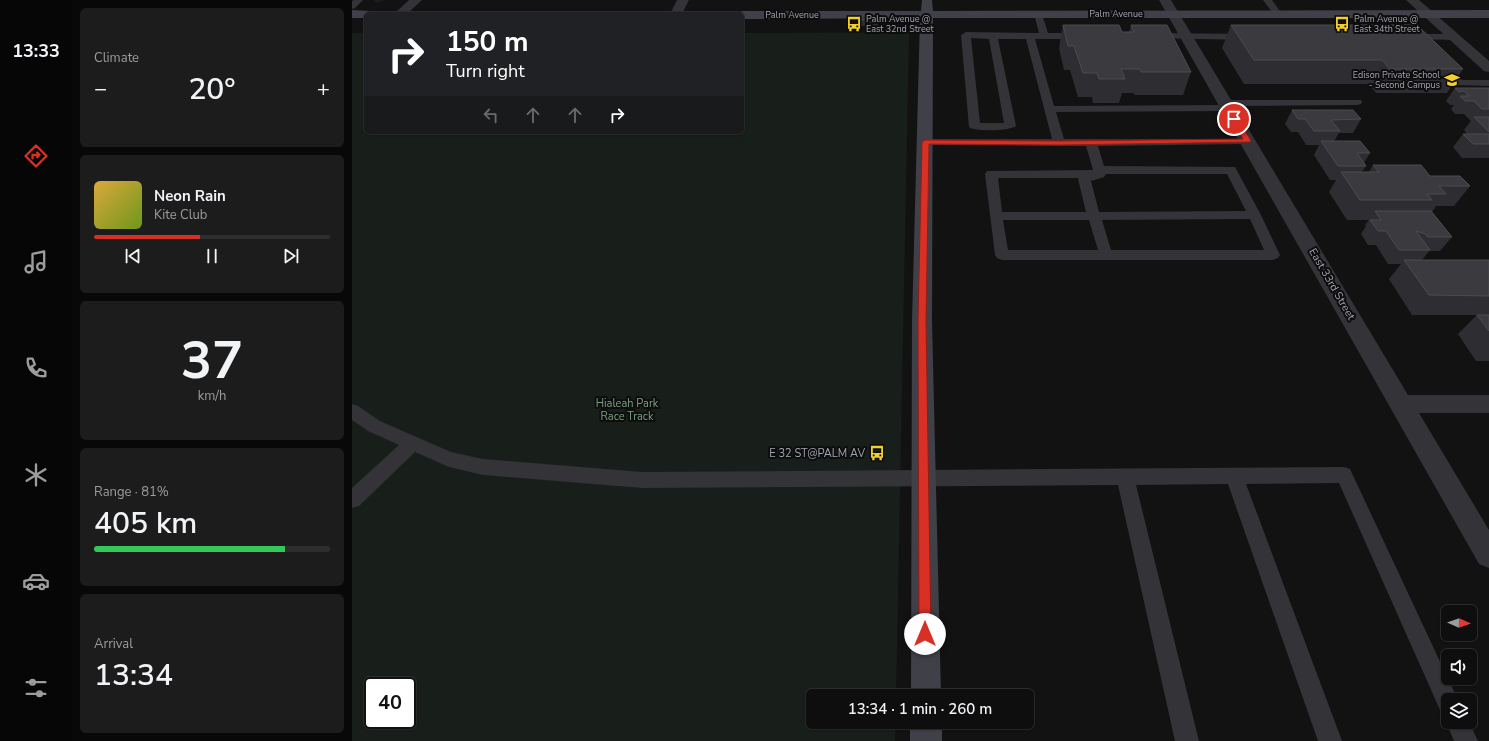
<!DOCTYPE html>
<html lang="en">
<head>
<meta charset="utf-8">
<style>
  :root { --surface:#0e0e0e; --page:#1c1c1c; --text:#f1f3f6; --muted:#9b9c9e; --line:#2e2e2e; --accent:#d93025 }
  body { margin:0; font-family:"Nunito Sans",sans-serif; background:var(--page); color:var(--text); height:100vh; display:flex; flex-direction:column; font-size:15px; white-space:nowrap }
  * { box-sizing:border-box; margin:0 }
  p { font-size:13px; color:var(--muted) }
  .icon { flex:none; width:22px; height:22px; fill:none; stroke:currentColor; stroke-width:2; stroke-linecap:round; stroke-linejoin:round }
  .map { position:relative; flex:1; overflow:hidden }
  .side { display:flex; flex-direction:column; gap:8px; padding:8px; background:#080808; width:280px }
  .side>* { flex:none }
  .hud { position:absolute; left:12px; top:12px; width:380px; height:122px; border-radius:6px; box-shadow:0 1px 3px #0004,0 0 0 1px var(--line); background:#202124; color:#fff; overflow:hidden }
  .needle { width:26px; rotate:92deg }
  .controls { position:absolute; left:1089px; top:605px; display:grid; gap:8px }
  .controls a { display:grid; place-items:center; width:36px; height:36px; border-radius:6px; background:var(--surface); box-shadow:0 1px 3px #0004,0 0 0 1px var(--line); font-size:20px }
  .speed { position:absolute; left:12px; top:677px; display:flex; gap:8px; font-size:20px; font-weight:700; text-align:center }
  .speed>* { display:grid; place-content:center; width:52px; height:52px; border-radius:50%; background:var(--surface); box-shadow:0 1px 3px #0004,0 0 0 1px var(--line); line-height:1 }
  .speed .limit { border:2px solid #111; border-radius:6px; background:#fff; color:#111 }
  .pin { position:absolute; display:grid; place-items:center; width:34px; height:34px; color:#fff; margin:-17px; border:2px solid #fff; border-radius:50%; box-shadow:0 1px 4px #0007 }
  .me { position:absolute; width:44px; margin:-22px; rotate:0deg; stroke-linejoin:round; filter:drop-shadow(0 0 3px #0008) }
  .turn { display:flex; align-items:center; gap:14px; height:84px; padding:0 16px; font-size:18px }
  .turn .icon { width:52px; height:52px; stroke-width:2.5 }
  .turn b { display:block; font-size:28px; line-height:34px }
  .lanes { display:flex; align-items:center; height:38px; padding:0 16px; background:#0003; justify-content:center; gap:20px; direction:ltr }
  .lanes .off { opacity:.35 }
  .big { font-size:30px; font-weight:600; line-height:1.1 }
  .side .widget { flex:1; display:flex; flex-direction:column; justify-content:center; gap:6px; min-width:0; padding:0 14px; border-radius:6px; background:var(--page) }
  .side .dial { align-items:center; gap:0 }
  .dial b { font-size:52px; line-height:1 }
  .song { display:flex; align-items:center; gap:12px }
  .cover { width:48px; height:48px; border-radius:6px; background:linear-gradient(135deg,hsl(40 70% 55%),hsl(80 70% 35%)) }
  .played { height:4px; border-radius:2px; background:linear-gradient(90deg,var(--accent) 45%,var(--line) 45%) }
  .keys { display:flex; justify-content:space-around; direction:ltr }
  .heat { display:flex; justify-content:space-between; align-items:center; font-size:22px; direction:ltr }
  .charge { height:6px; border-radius:3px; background:linear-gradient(90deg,#34c759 81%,var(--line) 0) }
  .trip { position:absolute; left:454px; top:689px; width:228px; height:40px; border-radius:6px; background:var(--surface); box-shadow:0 1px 3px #0004,0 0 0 1px var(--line); font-weight:600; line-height:40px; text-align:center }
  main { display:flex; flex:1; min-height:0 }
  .menu { display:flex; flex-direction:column; width:72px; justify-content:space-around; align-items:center; background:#060606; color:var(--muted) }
  .menu .icon { width:28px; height:28px }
  .menu .active { color:var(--accent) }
  .menu b { font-size:18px; color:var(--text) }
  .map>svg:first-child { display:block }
  .green { fill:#181e1a; fill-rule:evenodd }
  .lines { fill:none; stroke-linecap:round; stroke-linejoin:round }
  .lane { fill:#333338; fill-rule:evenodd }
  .street { fill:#333338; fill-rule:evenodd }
  .secondary { fill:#404148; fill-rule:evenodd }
  .wall { fill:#2e2d31 }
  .shaded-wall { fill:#1d1d1f }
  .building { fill:#3a3a3f; stroke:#4b4b51 }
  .route { fill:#d93025; stroke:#8d1f18 }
  .labels { text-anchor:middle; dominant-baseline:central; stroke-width:4; stroke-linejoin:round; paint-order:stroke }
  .far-street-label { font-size:9px; fill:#a3a5b4; stroke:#0d0d0e }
  .far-poi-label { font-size:9px; fill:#a3a5b4; stroke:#0d0d0e; text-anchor:start }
  .street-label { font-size:11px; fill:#a3a5b4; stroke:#0d0d0e }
  .park-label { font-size:11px; fill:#79a081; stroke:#0d0d0e }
  .poi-label { font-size:11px; fill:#a3a5b4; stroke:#0d0d0e; text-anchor:end }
</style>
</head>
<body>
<main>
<nav class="menu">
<b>13:33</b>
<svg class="icon active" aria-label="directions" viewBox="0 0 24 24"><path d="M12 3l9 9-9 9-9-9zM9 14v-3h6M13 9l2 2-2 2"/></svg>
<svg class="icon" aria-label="music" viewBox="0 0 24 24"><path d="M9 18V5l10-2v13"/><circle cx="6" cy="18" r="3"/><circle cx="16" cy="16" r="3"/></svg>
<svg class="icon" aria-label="phone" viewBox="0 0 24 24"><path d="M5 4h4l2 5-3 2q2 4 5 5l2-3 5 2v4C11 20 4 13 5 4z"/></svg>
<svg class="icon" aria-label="climate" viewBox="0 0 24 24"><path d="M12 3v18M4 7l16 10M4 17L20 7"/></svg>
<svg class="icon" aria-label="car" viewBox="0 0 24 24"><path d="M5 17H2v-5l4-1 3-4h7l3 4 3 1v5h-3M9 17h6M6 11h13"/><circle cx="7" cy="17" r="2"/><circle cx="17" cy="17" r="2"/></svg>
<svg class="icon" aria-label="filters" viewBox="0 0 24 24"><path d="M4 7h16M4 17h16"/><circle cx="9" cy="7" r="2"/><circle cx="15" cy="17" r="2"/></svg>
</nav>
<section class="side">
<div class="widget"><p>Climate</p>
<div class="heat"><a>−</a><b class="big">20°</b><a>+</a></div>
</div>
<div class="widget">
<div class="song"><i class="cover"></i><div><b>Neon Rain</b><p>Kite Club</p></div></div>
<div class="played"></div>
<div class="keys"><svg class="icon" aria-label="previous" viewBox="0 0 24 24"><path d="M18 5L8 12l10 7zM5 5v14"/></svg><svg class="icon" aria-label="pause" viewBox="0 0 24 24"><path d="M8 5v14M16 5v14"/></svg><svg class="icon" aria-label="next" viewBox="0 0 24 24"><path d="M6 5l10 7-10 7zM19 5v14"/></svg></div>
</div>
<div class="widget dial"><b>37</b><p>km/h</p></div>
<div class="widget"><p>Range · 81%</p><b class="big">405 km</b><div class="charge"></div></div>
<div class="widget"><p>Arrival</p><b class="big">13:34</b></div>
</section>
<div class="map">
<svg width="1137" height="741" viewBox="0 0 1137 741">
  <rect width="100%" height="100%" fill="#121213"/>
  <!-- green -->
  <path class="green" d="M557,32L544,696H461V722H543V741H0V33H14V132H390V33ZM21,686H55V720H21Z"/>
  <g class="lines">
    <!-- lane -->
    <g class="lane">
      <path d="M2,0H11L3,8L0,9V1Z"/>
      <path d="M911,0H920L930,14L929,16H923Z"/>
      <path d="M686,11L690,14L696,33H731L736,36L731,39H683L702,106L869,105L868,103L869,101L873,100H1009L1010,102L1009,104L1005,105L880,106L881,108L880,110L876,111L704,112L712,139H899L901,141L899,143L895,144L746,146L752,166L883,167L909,215L928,255L926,258L921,260H650L645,258L643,255L633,174L635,171L741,170L734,146L573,145L569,144L567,142L569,140L573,139H700L674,39H646L664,126C659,131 622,132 617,127L609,35L614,32L687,33L682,14ZM619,38L637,39L652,123H628ZM754,174H875L894,211L747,212L739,181L752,177ZM646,178H727L726,179L734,212H650ZM898,219L912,250H759L750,220ZM651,220H737L746,250H656Z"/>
      <path d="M800,33L897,34L902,37L897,40L797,38L795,36Z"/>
      <path d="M1062,34H1102L1107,37L1102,40L1059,39L1057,37Z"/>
      <path d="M1089,61L1093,62L1110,80H1137V86L1103,85L1084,64Z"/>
      <path d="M0,404L6,406L28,421L99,452L131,459L290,472L992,467L998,469L1106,700H1096V713L1088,710L987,483L894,484L990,741H966L876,484L784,485L847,741H823L766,485L290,488L131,475L97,467L63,452L7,506L0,508V488L47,445L16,431L0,420Z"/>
      <path d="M1096,716V722H1117L1126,741H1102L1094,722Z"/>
    </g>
    <!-- street -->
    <g class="street">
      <path d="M57,0H70L55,14H42Z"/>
      <path d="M325,0H337L330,14H318Z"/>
      <path d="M807,0H819L1056,395H1137V413H1067L1137,530V568L1127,564Z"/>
      <path d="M1054,0H1067L1137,61V72L1132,71Z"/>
    </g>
    <!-- secondary -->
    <g class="secondary">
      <path d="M570,0H580L581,11L1137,10V18H581L580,321L589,696H559L560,321L568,18L390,19V14H385L390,11H569Z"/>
      <path d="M0,10L18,11L20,14H14V18H0Z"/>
      <rect x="558" y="722" width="32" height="19"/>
    </g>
  </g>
  <!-- wall -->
  <g class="wall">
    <path d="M525,16L526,26H509L508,20Z"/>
    <path d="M711,25L770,32H777L779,25L839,72L831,95H783L781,93H770L767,103H741L740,97H726L718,70H712L707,48Z"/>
    <path d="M879,25L1111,69L1095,93H1024L1017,84H892L870,48Z"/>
    <path d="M1103,88H1137V158H1110L1101,147L1111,134H1115L1112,130L1119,121L1112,114H1103L1099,109L1102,105H1098L1094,101Z"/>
    <path d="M940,110L1009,119L1001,133H987L982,141L1018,153L1012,163L1014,166L1010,172H1017L1021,165L1078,176L1118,186L1102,206H1084L1080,212L1100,237L1088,251H1077L1070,260H1137V361H1124L1106,334L1125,315H1126H1060L1037,279L1049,264H1036L1024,245H1016L1009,234L1014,226L1013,225L1017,220H995L977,192L984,180H978L962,155L967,145H954L946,132H939L933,124Z"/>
  </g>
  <!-- shaded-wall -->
  <path class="shaded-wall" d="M22,0H33L24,3Z"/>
  <!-- building -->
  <g class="building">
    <path d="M509,16H525V20H508Z"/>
    <path d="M711,25H767L770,32H782L779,25H815L839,72H789L788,69H769L773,79H747L745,73H731L722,46H716Z"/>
    <path d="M879,25H1065L1111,69H1038L1030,60H902Z"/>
    <path d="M1103,88H1137V109H1130L1122,101H1113L1108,96H1117L1112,91L1107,92Z"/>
    <path d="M940,110H1001L1009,119L979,120L988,131H962L953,119H946Z"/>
    <path d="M1122,117H1137V132Z"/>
    <path d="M1111,134H1137V144H1121Z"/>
    <path d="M969,141H1008L1018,153H1005L1014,166H986Z"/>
    <path d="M1021,165H1069L1078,176H1108L1118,186H1087L1094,194H1075L1080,200H1008L989,172H1027Z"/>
    <path d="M1023,211H1079L1100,237H1076L1073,234L1064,231L1078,250H1047L1034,231H1026L1018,220H1029Z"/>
    <path d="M1052,260H1137V296L1077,295Z"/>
    <path d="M1125,315H1137V331Z"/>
  </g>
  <!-- route -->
  <path class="route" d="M882,117L886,119L899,141L898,142L707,145L577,144L574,321L579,634L578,638L573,640L569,638L567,634L566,321L570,142L573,140L707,141L891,139L879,119Z"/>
  <!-- icons -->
  <defs>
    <g id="bus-bare" transform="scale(1.2)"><path d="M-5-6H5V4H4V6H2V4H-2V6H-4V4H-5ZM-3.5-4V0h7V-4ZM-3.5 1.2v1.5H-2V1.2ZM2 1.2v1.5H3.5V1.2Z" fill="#f4cf28" stroke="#0d0d0e" stroke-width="2.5" paint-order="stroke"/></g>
    <g id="school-bare" transform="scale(1.2)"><path d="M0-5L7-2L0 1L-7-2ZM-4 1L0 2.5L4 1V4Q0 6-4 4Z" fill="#f4cf28" stroke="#0d0d0e" stroke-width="2.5" paint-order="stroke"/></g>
  </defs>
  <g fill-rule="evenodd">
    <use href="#bus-bare" x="502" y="24"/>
    <use href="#bus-bare" x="990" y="24"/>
    <use href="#school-bare" x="1100" y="80"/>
    <use href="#bus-bare" x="525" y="453"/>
  </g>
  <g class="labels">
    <!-- far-street labels -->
    <g class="far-street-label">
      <text x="764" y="14">Palm Avenue</text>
      <text x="440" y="15">Palm Avenue</text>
    </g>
    <!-- far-poi labels -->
    <g class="far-poi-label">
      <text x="514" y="19">Palm Avenue @<tspan x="514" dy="10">East 32nd Street</tspan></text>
      <text x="1002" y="19">Palm Avenue @<tspan x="1002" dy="10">East 34th Street</tspan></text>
      <text x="1088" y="75" text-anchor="end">Edison Private School<tspan x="1088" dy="10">- Second Campus</tspan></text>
    </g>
    <!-- street labels -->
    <g class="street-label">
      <text transform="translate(980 284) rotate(60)">East 33rd Street</text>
    </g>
    <!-- park labels -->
    <g class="park-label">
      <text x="275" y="403">Hialeah Park<tspan x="275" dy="13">Race Track</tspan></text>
    </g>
    <!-- poi labels -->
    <g class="poi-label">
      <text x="513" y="453">E 32 ST@PALM AV</text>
    </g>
  </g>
</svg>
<div class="controls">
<a><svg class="needle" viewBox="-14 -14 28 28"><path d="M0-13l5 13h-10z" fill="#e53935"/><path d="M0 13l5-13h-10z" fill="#9b9c9e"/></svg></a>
<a><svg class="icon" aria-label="sound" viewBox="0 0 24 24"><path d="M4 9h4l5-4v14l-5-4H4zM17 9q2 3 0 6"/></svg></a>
<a><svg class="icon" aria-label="layers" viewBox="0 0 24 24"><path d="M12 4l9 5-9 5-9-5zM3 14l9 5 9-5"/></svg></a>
</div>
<div class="speed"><div class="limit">40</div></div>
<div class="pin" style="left:882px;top:119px;background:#d93025"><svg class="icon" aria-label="arrive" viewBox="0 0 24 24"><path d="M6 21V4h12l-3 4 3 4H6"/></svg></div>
<svg class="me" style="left:573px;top:634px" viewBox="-20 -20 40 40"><circle r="19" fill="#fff"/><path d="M0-13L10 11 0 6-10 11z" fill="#d93025"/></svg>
<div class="trip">13:34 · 1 min · 260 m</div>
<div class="hud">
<div class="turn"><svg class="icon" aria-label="right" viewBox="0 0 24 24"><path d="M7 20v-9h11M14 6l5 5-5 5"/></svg><div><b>150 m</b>Turn right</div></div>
<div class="lanes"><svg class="icon off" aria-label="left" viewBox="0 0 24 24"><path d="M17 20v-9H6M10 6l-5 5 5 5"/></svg><svg class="icon off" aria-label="ahead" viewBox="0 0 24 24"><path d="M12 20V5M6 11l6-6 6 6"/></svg><svg class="icon off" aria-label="ahead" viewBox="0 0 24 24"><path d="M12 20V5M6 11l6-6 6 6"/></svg><svg class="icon" aria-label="right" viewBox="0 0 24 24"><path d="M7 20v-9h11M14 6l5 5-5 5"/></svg></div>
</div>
</div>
</main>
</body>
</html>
